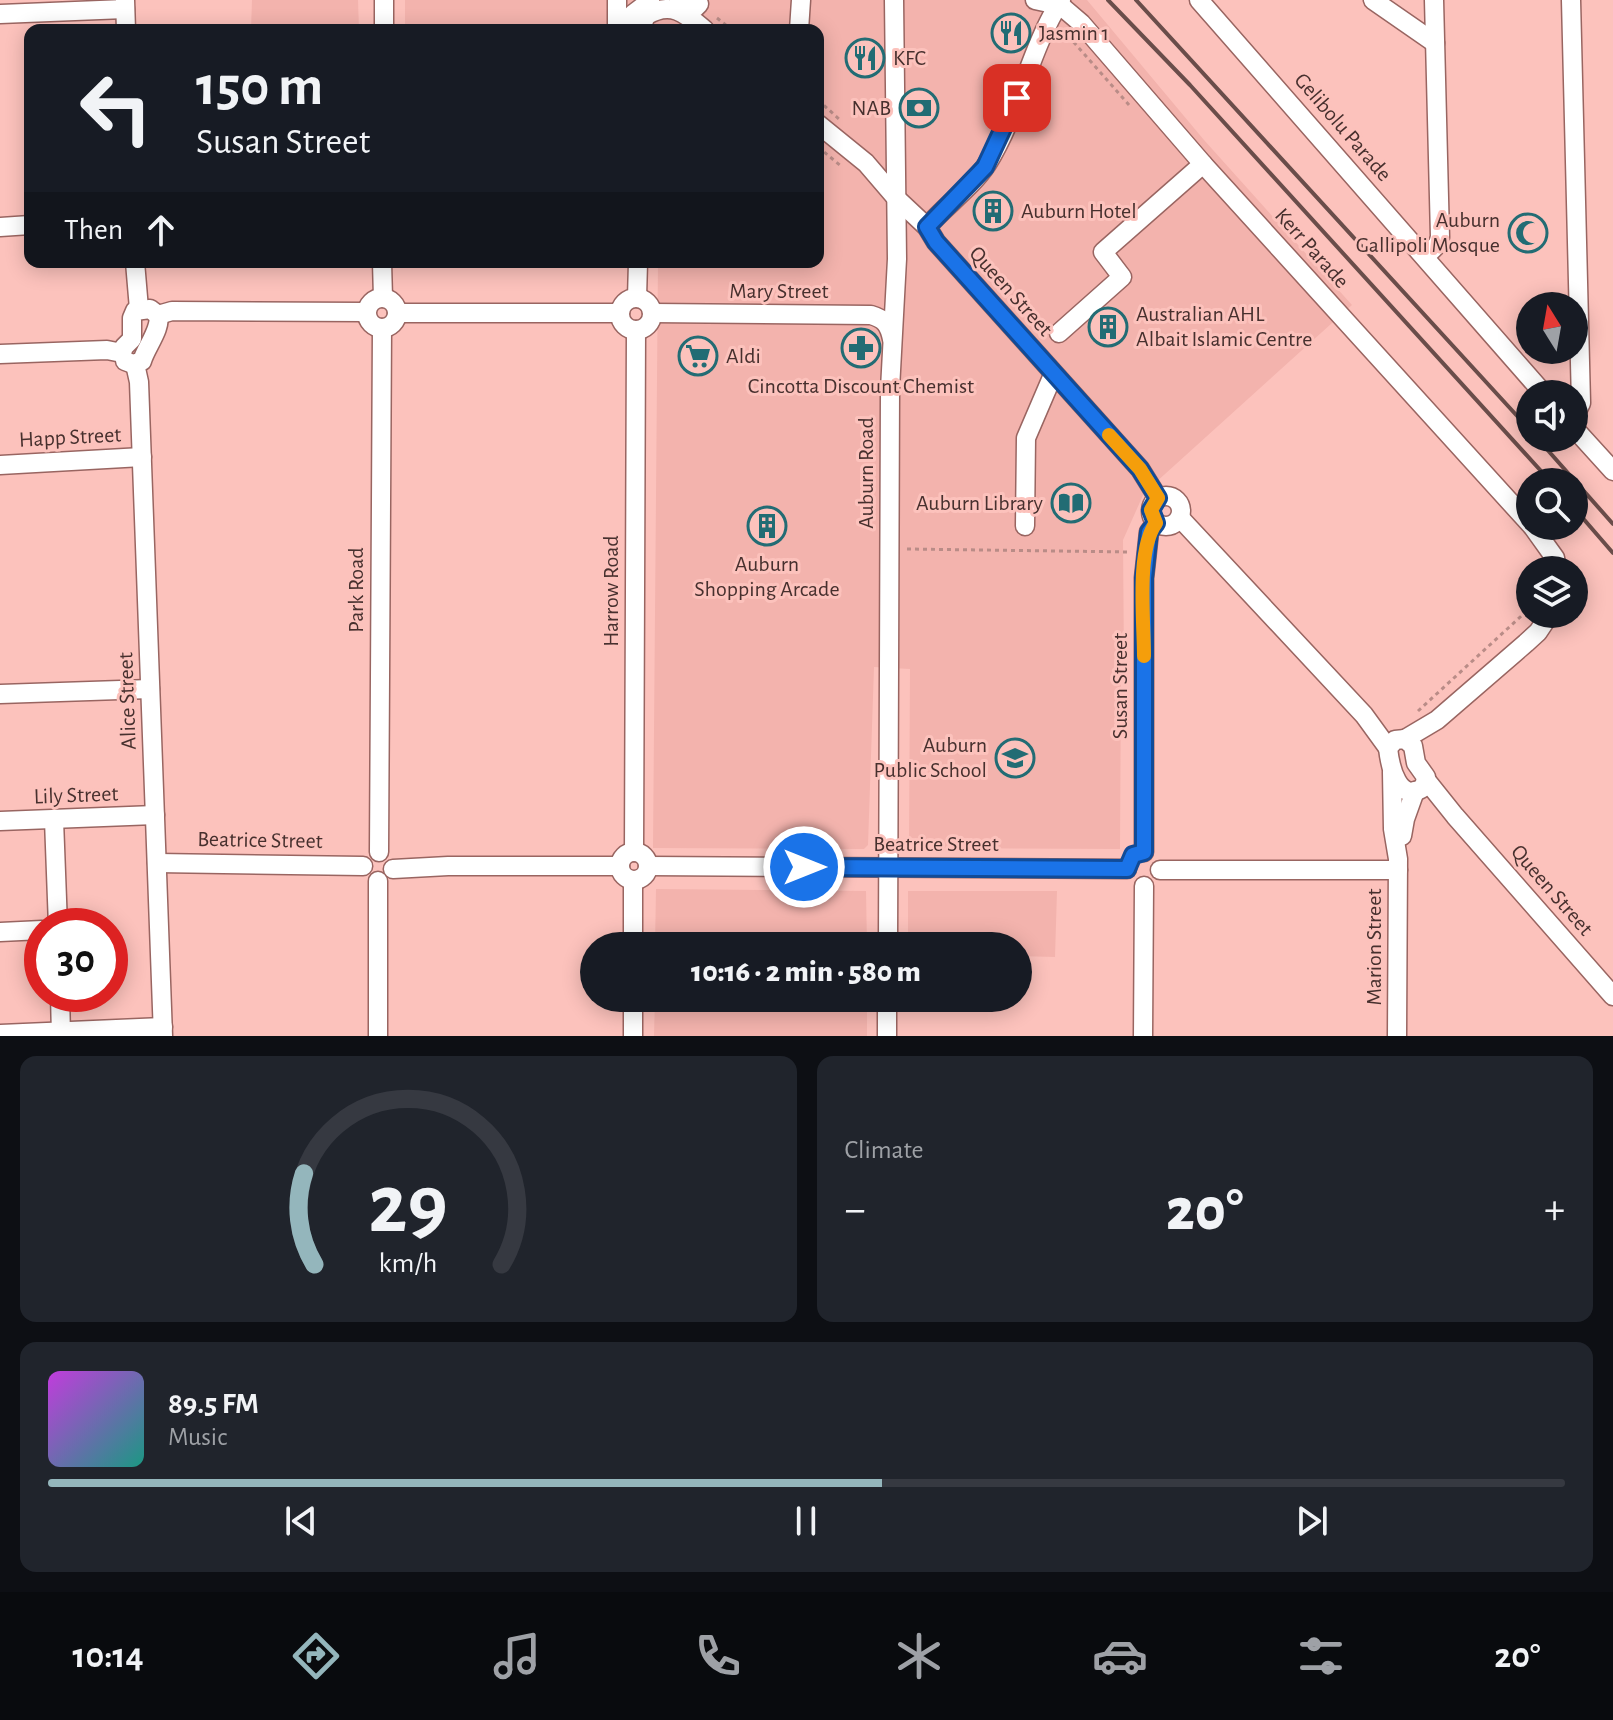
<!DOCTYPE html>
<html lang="en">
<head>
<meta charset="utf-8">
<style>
  :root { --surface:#171b24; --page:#20242c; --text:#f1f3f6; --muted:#9ea1a6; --line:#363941; --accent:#94b6bc }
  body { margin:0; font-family:"Alegreya Sans",sans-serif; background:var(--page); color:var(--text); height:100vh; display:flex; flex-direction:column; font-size:30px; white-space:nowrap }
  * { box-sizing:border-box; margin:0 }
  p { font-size:26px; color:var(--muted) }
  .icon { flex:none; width:44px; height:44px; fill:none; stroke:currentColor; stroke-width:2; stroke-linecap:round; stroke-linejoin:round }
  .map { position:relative; height:1036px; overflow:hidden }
  .details { display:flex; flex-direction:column; gap:20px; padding:20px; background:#0d0f14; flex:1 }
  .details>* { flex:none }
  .top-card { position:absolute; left:24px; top:24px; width:800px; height:244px; border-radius:16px; box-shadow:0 4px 20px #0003; background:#171b24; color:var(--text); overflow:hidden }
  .needle { width:52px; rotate:349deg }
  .controls { position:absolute; left:1516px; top:292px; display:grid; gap:16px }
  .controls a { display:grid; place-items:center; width:72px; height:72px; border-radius:50%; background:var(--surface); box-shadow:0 4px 20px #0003; font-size:40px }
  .speed { position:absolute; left:24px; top:908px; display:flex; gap:16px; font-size:40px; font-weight:700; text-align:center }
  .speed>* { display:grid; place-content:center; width:104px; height:104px; border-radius:50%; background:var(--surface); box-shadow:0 4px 20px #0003; line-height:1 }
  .speed .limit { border:12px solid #d22; background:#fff; color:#111 }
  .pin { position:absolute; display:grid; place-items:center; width:68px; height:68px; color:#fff; margin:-34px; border-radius:16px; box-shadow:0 4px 12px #0006 }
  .me { position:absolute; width:88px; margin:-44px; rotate:90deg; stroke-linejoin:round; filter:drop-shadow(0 0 6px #0008) }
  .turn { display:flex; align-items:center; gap:28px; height:168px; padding:0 40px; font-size:36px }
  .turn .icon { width:104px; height:104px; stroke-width:2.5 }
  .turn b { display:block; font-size:56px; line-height:68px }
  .then { display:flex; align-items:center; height:76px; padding:0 40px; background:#0003; gap:16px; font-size:30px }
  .big { font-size:60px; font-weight:800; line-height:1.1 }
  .details .widget { flex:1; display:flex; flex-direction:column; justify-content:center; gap:12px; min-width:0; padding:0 28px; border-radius:16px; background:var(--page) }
  .details .dial { align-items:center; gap:0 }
  .dial svg { height:208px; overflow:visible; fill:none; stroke:var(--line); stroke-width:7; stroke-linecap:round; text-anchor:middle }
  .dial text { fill:var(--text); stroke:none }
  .song { display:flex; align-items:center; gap:24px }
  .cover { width:96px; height:96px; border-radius:12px; background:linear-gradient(135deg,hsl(290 70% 55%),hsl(170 70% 35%)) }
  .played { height:8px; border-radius:4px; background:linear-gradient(90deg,var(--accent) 55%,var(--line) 55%) }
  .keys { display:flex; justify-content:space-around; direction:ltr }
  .heat { display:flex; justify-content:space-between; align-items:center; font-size:44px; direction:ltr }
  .details .tiles { flex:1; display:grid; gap:20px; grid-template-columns:1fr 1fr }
  .widget:last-child { grid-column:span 2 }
  .trip { position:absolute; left:580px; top:932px; width:452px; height:80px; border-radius:40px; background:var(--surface); box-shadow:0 4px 20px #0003; font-weight:800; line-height:80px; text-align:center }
  .tabs { display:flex; height:128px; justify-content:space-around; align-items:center; background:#090b0e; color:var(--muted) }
  .tabs .icon { width:56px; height:56px }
  .tabs .active { color:var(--accent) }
  .tabs b { font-size:36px; color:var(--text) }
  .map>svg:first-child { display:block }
  .built { fill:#f3b3ad }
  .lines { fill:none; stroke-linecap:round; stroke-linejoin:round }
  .minor-casing { stroke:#996561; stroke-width:21 }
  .path { stroke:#b98c87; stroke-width:3; stroke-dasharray:4 4; stroke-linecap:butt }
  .minor { stroke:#fff; stroke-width:18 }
  .rail { stroke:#6a4d4a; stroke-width:4 }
  .route-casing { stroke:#114b97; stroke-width:20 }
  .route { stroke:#1a73e8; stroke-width:14 }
  .slow { stroke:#f59e0b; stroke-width:14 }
  .labels { text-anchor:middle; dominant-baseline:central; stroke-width:6; stroke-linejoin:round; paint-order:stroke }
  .poi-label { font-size:22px; fill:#47302e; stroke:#fcc2bc; text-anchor:start }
  .street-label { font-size:22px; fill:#47302e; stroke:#fcc2bc }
</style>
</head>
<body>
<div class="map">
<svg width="1613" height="1036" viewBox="0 0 1613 1036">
  <rect width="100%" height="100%" fill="#fcc2bc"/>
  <!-- built -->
  <g class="built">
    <path d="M252,0H358L359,30H251Z"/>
    <path d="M405,0H1087L1204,140L1352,305L1144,493L1123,540L1124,668H1121L1120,849L909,848L910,669L874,667L868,845L864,849L653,848L658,262H818V30H405Z"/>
    <path d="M656,889L866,891L867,946H655Z"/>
    <path d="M908,891H1057L1055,957L1018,956V946H908Z"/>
    <path d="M655,998H867V1036H654Z"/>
  </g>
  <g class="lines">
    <!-- minor casing -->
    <g class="minor-casing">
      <g id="minor">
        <path d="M125,0L126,30"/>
        <path d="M617,0V30"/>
        <path d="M679,0L695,8L699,4L694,0"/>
        <path d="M1035,0L1058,5"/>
        <path d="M1054,0L1081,23L1203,164L1530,524"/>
        <path d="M1199,0L1544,394"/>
        <path d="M1373,0L1435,43"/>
        <path d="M1571,0L1581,403L1574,417"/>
        <path d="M0,14L125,9"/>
        <path d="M384,30V0"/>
        <path d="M625,30L633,14L650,1"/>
        <path d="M640,30L646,16C671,0 686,14 705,30"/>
        <path d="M799,30L801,0"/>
        <path d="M818,124L866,163L896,198L927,227L936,242L1140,469L1158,498"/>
        <path d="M0,227L30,225"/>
        <path d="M927,227C945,206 972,187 987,164C1019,113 1029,51 1061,0"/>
        <path d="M1425,257L1438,244L1440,237L1434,0"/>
        <path d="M135,262L139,309"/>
        <path d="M382,262L383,298"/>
        <circle cx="382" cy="313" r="15"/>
        <path d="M637,298L638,262"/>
        <circle cx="636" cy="314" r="16"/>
        <path d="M397,313H620"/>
        <path d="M652,313L871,315C885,319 889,325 892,339"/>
        <path d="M158,315L172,311L366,312"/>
        <path d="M1059,333L1122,277L1103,252L1203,164"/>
        <path d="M122,353L124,347L132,339V318L135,311L150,309L158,315"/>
        <path d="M0,354L107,350L122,353"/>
        <path d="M125,361L133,364L142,361C146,347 162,328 158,315"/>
        <path d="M135,364L139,382L163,1036"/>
        <path d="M1574,428L1613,471"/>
        <path d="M0,465L142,457"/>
        <circle cx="1166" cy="511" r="15"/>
        <path d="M1180,518L1364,715L1388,748"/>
        <path d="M1025,526L1026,438L1053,375"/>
        <path d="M1532,526L1555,558L1557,570"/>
        <path d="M0,694L150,689"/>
        <path d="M1405,739L1437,720L1526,643L1538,632L1550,614"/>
        <path d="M1405,739L1413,746L1416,763L1426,777L1424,787C1398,805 1390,766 1388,748L1395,740Z"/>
        <path d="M1392,772L1393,829L1398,859L1397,1036"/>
        <path d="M1427,781L1455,816L1613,996"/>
        <path d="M54,820L58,926"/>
        <path d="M0,821L155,815"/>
        <path d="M1402,836L1405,819L1415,791"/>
        <circle cx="634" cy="866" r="14"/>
        <path d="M379,852L382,328"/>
        <path d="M634,852L636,330"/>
        <path d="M1144,852V578L1149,532L1156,523"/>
        <path d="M157,863L363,866"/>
        <path d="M648,866L1127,869"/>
        <path d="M393,869L448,866H620"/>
        <path d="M1160,870H1398"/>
        <path d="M633,881V946"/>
        <path d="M0,932L42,930"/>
        <path d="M888,946L890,389L897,259L894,0"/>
        <path d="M60,994L61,1036"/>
        <path d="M0,1034L163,1027"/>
        <path d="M378,1036V881"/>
        <path d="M633,1036V998"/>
        <path d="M887,1036V998"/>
        <path d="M1143,1036L1144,886"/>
      </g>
    </g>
    <!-- path -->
    <g class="path">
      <path d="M717,18L732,30"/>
      <path d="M664,26L674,30"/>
      <path d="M1063,30L1129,105"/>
      <path d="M818,100L839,119"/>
      <path d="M818,147L841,166"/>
      <path d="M907,549L1131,552"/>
      <path d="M1418,711L1530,608"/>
    </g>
    <!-- minor -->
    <use href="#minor" class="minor"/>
    <!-- rail -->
    <g class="rail">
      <path d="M1108,0L1190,85L1551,482"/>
      <path d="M1136,0L1530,430"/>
      <path d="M1537,438L1613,524"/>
      <path d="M1574,508L1613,553"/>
    </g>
  </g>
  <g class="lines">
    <!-- route casing -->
    <g class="route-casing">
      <path id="route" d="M804,867L1127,869L1133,855L1144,852V578L1149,532L1156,523L1151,510L1158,498L1140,469L936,242L927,227L985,167L1017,98"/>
    </g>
    <!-- route -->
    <use href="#route" class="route"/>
    <!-- slow -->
    <path class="slow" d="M1109,435L1140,469L1158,498L1151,510L1156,523C1136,550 1144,621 1144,656"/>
  </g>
  <!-- icons -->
  <defs>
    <g id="restaurant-ring" transform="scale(2)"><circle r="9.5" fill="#fcc2bc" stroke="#226c74" stroke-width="1.5"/><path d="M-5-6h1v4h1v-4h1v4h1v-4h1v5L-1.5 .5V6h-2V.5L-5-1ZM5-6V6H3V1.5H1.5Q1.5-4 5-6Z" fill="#226c74"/></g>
    <g id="bank-ring" transform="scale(2)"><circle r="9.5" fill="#fcc2bc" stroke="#226c74" stroke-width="1.5"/><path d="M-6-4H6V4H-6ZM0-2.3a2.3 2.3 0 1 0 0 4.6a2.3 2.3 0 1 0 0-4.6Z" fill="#226c74"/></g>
    <g id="building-ring" transform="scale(2)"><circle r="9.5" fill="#fcc2bc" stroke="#226c74" stroke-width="1.5"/><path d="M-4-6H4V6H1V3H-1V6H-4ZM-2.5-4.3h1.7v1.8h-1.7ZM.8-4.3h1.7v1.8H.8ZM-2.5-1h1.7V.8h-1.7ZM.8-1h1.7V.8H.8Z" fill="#226c74"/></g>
    <g id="mosque-ring" transform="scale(2)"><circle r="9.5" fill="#fcc2bc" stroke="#226c74" stroke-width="1.5"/><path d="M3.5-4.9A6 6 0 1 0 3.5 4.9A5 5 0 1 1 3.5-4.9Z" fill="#226c74"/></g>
    <g id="pharmacy-ring" transform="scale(2)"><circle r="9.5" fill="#fcc2bc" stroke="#226c74" stroke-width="1.5"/><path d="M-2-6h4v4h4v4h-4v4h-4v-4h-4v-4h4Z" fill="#226c74"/></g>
    <g id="supermarket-ring" transform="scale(2)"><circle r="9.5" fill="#fcc2bc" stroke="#226c74" stroke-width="1.5"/><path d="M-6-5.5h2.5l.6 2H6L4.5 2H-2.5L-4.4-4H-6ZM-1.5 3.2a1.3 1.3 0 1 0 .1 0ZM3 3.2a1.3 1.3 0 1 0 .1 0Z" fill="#226c74"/></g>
    <g id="library-ring" transform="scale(2)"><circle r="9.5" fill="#fcc2bc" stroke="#226c74" stroke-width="1.5"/><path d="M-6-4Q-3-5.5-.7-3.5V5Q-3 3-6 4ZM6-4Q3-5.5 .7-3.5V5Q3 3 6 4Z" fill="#226c74"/></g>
    <g id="school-ring" transform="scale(2)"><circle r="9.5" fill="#fcc2bc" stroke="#226c74" stroke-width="1.5"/><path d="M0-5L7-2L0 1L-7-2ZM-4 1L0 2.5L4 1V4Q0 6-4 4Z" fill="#226c74"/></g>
  </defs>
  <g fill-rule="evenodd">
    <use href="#restaurant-ring" x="1011" y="33"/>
    <use href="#restaurant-ring" x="865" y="58"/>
    <use href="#bank-ring" x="919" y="108"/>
    <use href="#building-ring" x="993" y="211"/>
    <use href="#mosque-ring" x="1528" y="233"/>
    <use href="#building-ring" x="1108" y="327"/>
    <use href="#pharmacy-ring" x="861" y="348"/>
    <use href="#supermarket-ring" x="698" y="356"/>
    <use href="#library-ring" x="1071" y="503"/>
    <use href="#building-ring" x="767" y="526"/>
    <use href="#school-ring" x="1015" y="758"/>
  </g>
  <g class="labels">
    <!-- poi labels -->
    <g class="poi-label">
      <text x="1039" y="33">Jasmin 1</text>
      <text x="893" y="58">KFC</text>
      <text x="891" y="108" text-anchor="end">NAB</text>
      <text x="1021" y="211">Auburn Hotel</text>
      <text x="1500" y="220" text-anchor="end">Auburn<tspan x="1500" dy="25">Gallipoli Mosque</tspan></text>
      <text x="1136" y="314">Australian AHL<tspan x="1136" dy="25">Albait Islamic Centre</tspan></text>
      <text x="726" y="356">Aldi</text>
      <text x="861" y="386" text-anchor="middle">Cincotta Discount Chemist</text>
      <text x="1043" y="503" text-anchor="end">Auburn Library</text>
      <text x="767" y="564" text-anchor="middle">Auburn<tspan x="767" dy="25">Shopping Arcade</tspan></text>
      <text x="987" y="745" text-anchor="end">Auburn<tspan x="987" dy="25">Public School</tspan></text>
    </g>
    <!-- street labels -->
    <g class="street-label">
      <text transform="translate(1343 127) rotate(49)">Gelibolu Parade</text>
      <text transform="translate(1312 248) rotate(48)">Kerr Parade</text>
      <text x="779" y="291">Mary Street</text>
      <text transform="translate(1011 291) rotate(48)">Queen Street</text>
      <text transform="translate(70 437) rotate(-3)">Happ Street</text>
      <text transform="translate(866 473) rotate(-90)">Auburn Road</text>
      <text transform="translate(356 590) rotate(-90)">Park Road</text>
      <text transform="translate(611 591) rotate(-90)">Harrow Road</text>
      <text transform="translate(1120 686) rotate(-90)">Susan Street</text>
      <text transform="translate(127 701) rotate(-92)">Alice Street</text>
      <text transform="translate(76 795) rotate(-2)">Lily Street</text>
      <text transform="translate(260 840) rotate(1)">Beatrice Street</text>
      <text x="936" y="844">Beatrice Street</text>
      <text transform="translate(1552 890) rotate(49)">Queen Street</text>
      <text transform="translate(1374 947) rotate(-90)">Marion Street</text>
    </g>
  </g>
</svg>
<div class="controls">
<a><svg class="needle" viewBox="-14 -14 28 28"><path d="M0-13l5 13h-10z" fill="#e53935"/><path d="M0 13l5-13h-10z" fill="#9ea1a6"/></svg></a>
<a><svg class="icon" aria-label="sound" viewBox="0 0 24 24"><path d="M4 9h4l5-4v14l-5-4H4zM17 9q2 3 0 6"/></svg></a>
<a><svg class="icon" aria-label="search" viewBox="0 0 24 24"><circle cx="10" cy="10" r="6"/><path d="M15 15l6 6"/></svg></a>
<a><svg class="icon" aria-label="layers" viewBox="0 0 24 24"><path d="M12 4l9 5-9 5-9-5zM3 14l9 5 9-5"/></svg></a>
</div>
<div class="speed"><div class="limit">30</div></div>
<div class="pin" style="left:1017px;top:98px;background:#d93025"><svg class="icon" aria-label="arrive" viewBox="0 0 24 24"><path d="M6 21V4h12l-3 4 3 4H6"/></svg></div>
<svg class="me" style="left:804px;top:867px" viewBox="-20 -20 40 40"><circle r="17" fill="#1a73e8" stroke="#fff" stroke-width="3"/><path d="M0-11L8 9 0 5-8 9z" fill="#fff"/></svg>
<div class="trip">10:16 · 2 min · 580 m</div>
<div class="top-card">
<div class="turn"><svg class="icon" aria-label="left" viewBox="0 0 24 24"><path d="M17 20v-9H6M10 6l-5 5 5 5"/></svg><div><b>150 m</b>Susan Street</div></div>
<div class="then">Then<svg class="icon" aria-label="ahead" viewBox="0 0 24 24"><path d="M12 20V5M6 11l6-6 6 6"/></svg></div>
</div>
</div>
<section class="details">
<div class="tiles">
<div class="widget dial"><svg viewBox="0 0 100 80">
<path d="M14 69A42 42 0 1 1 86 69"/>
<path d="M14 69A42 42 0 0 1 10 34" stroke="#94b6bc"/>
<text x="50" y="56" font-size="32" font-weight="700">29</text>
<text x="50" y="72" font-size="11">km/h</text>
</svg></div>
<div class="widget"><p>Climate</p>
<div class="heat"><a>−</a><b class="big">20°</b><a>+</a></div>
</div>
<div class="widget">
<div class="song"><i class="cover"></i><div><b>89.5 FM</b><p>Music</p></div></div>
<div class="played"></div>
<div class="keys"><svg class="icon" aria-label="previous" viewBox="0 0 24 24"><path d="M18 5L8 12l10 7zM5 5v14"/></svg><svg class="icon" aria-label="pause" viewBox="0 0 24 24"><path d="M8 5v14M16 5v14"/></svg><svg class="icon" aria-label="next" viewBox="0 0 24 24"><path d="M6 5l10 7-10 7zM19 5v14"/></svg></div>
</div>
</div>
</section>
<nav class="tabs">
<b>10:14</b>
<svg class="icon active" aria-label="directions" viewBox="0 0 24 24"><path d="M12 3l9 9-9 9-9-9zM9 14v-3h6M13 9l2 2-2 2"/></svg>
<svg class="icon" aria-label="music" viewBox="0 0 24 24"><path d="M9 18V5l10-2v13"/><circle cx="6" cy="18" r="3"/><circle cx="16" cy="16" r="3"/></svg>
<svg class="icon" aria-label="phone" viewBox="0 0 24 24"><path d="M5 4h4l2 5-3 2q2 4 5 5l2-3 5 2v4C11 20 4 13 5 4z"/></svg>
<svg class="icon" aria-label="climate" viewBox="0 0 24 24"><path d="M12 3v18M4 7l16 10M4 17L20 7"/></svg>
<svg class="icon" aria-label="car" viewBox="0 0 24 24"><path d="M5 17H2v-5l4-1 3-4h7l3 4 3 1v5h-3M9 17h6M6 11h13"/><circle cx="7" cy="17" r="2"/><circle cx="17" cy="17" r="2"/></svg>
<svg class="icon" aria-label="filters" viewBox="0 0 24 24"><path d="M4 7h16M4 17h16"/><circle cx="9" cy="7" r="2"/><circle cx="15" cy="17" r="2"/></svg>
<b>20°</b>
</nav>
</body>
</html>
